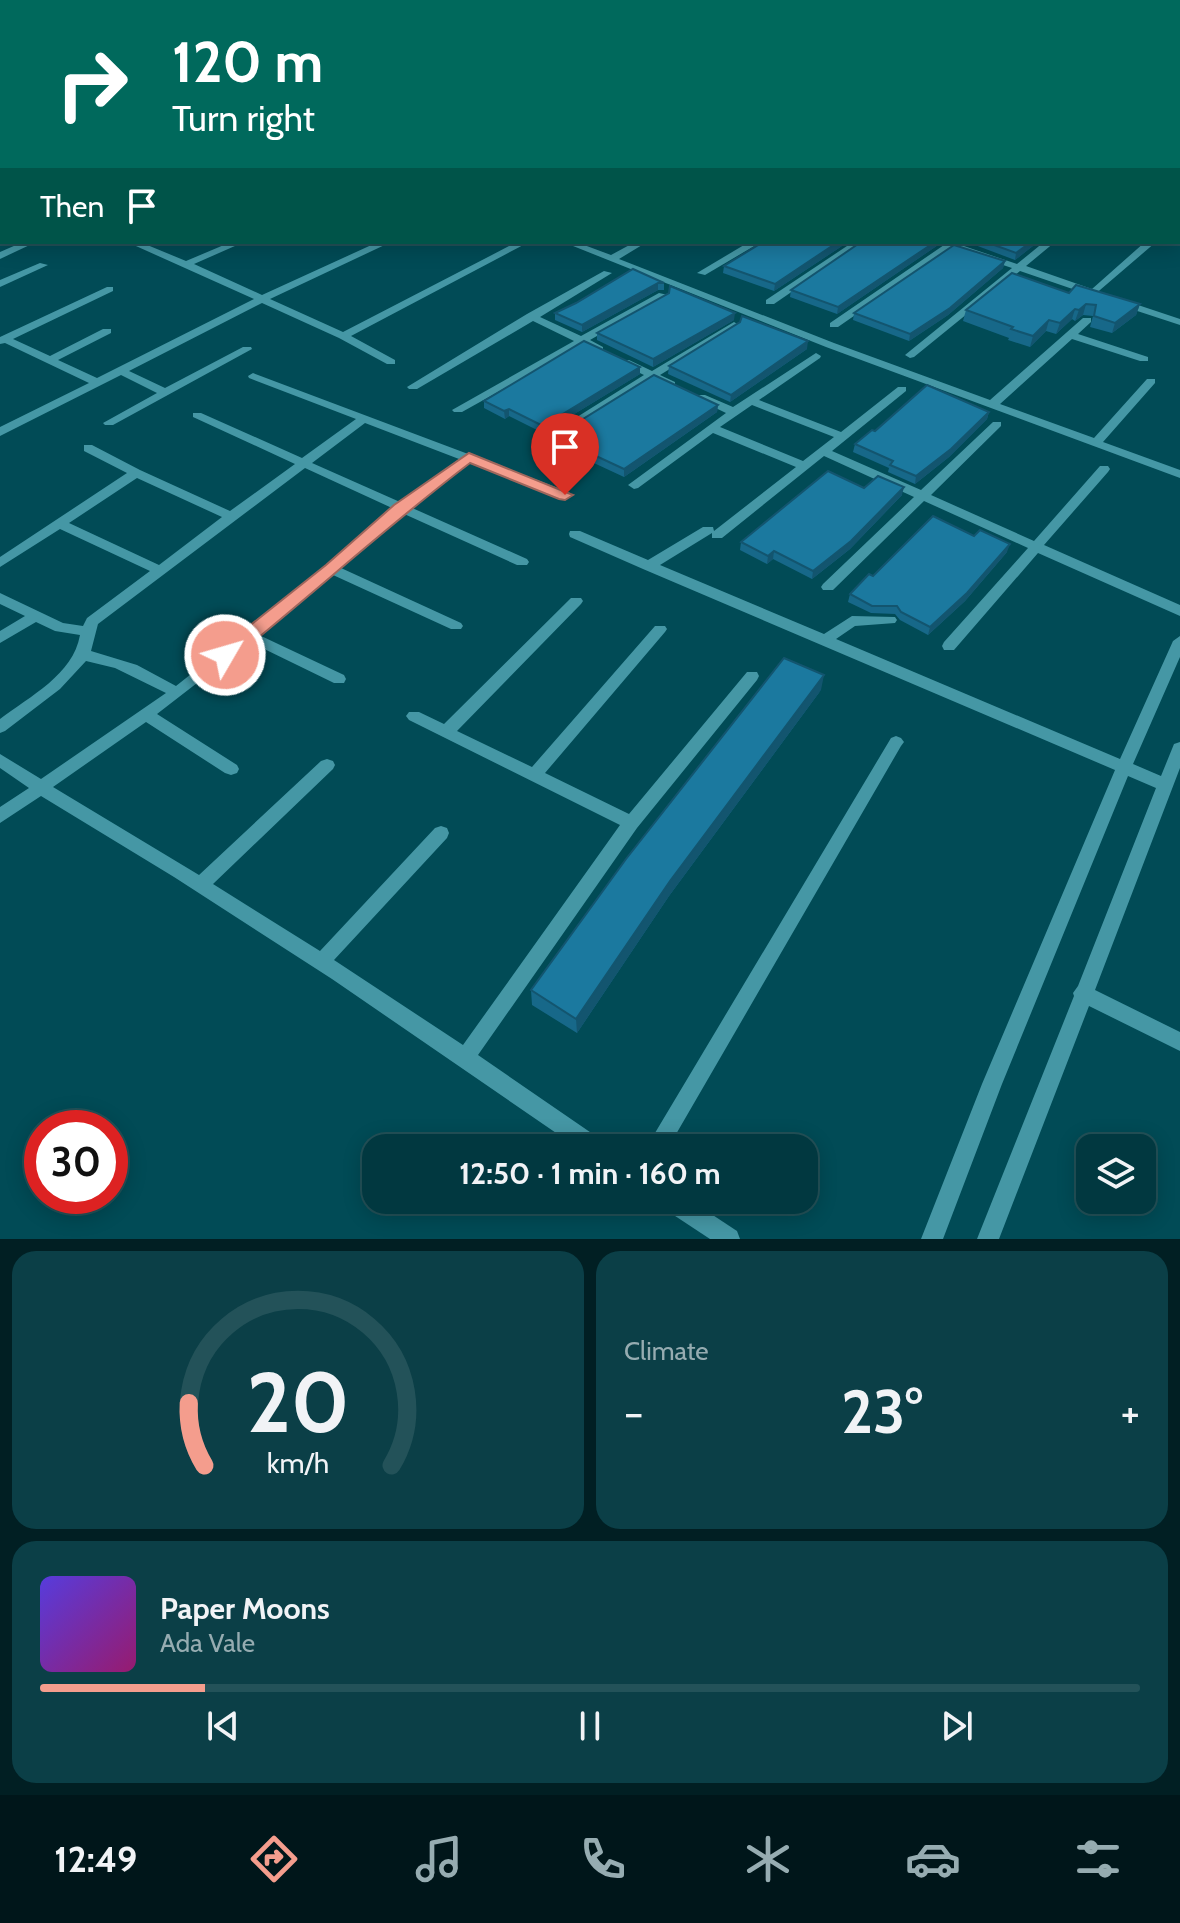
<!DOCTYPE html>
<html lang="en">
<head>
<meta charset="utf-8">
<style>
  :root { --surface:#013840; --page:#0b3f47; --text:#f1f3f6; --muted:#96acb1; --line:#235259; --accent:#f49d8d }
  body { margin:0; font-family:Cabin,sans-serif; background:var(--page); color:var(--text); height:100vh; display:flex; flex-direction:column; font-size:30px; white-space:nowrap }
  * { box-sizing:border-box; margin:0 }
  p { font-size:26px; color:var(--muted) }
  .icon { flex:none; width:44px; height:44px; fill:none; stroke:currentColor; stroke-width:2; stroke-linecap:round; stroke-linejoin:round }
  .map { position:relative; height:1239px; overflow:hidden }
  .sheet { display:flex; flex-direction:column; gap:12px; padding:12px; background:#011f23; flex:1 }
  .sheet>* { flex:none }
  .top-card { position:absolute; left:0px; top:0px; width:1180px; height:244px; box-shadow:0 4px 20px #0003,0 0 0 2px var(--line); background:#00695c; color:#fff; overflow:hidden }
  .fabs { position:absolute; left:1076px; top:1134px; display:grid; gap:16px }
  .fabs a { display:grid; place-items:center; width:80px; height:80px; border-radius:16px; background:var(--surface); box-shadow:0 4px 20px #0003,0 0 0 2px var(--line); font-size:40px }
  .speed { position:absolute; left:24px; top:1110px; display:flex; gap:16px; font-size:40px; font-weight:700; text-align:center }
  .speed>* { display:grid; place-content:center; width:104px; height:104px; border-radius:50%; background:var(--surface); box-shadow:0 4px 20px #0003,0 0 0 2px var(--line); line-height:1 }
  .speed .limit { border:12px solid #d22; background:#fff; color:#111 }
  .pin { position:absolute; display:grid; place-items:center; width:68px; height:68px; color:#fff; margin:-82px -34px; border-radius:50% 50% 50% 0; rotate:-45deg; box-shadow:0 0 8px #0007 }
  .pin .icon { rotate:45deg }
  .me { position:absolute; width:88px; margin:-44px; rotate:52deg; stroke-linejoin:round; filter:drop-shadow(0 0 6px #0008) }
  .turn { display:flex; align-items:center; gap:28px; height:168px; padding:0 40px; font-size:36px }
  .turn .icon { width:104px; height:104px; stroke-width:2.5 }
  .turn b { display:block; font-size:56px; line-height:68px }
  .then { display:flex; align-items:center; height:76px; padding:0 40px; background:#0003; gap:16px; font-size:30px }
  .big { font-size:60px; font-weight:800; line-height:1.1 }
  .sheet .widget { flex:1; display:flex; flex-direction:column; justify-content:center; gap:12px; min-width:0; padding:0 28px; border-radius:24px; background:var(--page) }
  .sheet .dial { align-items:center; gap:0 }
  .dial svg { height:208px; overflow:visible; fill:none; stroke:var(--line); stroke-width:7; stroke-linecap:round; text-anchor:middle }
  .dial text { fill:var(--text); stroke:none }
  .song { display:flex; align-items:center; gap:24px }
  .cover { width:96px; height:96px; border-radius:12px; background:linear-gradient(135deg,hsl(250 70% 55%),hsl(320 70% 35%)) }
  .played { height:8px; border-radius:4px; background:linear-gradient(90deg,var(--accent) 15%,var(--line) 15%) }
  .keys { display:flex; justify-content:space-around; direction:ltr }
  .heat { display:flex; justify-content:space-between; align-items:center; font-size:44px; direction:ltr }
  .sheet .tiles { flex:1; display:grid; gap:12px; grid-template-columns:1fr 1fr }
  .widget:last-child { grid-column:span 2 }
  .trip { position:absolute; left:362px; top:1134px; width:456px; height:80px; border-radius:24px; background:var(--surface); box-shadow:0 4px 20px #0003,0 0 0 2px var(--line); font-weight:800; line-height:80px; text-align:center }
  .dock { display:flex; height:128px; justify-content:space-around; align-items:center; background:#00161a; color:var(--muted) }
  .dock .icon { width:56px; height:56px }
  .dock .on { color:var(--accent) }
  .dock b { font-size:36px; color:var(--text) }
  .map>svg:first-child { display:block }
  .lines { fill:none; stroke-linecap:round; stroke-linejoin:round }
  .minor { fill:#4597a5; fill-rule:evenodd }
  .wall { fill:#176889 }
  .shaded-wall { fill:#13556f }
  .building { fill:#1b799f; stroke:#13556f; stroke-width:2 }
  .route { fill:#f49d8d; stroke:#9f665c; stroke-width:2 }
</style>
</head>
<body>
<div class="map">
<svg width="1180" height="1239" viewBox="0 0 1180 1239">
  <rect width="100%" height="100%" fill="#014b56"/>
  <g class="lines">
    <!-- minor -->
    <g class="minor">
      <path d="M839,0H860L857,2Z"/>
      <path d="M1180,10V14L1178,15V11Z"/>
      <path d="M0,64H2L0,69Z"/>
      <rect x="1178" y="67" width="2" height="4"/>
      <rect x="1178" y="82" width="2" height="4"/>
      <rect x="0" y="103" width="2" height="5"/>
      <rect x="1178" y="110" width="2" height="7"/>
      <path d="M2,181V187L0,188V182Z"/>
      <path d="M2,209V215L0,216V210Z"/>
      <path d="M23,242H36L0,259V252Z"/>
      <path d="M127,242H140L186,261L231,242H244L194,264L262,295L378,242H391L270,299L343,332L517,242H529L351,336L395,360V364H387L339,338L262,303L129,371L165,388L243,347H251L252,349L113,425H105L103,423L157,393L121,375L0,436V427L89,383L5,343L0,344V337L107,287H113V291L13,339L50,356L103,329H111V333L58,360L97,378L254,299Z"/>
      <path d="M563,242H576L611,255L635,242H647L619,259L834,343L990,400L1083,318H1091V322L1078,334L1148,357V361H1140L1072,339L1000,404L1094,438L1147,379H1155V383L1103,442L1180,470V478L826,347Z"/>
      <path d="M749,242H761L705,275L697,273Z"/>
      <path d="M853,242H864L774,304H766V300Z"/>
      <path d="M939,242H959L958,244L1017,264L1044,242H1055L1026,266L1092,289L1145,242H1156L1093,296L1020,271L914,357L910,358L905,355L1012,268L952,248L838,327H830V323L944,245Z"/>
      <path d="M40,263L48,265L0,287V280Z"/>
      <path d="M604,271L612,273L540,317L581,336L659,293L668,295L590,340L603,347V351H595L582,345L462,412H454L452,410L574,341L533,321L417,389H409L407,387L527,314Z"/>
      <path d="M1123,300L1180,319V325L1119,305V301Z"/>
      <path d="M734,322L739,325L738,327L660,375L675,382V386H667L653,379L544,447H536L534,444L644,375L621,364V360H629L652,371Z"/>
      <path d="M816,353L821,356L820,358L759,400L841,432L898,387H906V391L832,451L921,490L993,422H1001V426L931,495L1034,541L1100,466H1108L1110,469L1108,472L1044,545L1180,605V616L1038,553L954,650H944L942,646L944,642L1028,548L924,501L833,590H823L821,587L823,584L914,497L824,456L722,538H712V533L660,565L824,634L852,616L895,617L897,620L895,623L855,626L836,639L1120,759L1173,641L1180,636V657L1133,764L1161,776L1174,744L1180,742V768L1095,990L1180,1032V1051L1089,1006L999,1239H977L1074,996L1073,993L1078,986L1156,788L1128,776L1002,1084L943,1239H921L982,1084L1115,770L643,569L570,537L569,534L570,531H580L648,560L703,527H713L714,531L796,467L713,433L638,488L634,489L628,485L726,413L697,399V395H705L733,407ZM752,405L834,437L803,461L720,427Z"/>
      <path d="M253,373L569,492L571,495L569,498H561L469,463L410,507L527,559L529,562L527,565H517L402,513L341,568L461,623L463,626L461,629H451L333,575L259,635L344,675L346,679L344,683H334L250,642L157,714L237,765L239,769L237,773L231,775L225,773L146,722L53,787L199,875L321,761L327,759L333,761L335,765L333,769L213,884L320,951L435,828L441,826L447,828L449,833L447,838L334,960L463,1045L620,825L409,720L406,716L409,712H419L444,724L571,598H581L583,601L581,604L457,731L532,767L655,626H665L667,629L665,632L545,773L629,814L747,672H757L759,676L757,680L637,828L478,1055L603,1141L606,1148H578L332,979L174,877L41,796L0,823V807L29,788L0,768V754L41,779L166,693L115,668L86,661L60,689L5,731L0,733V719C30,696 73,675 80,635L55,631L36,622L0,643V631L25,616L0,604V593L63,623L83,626L87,618L150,571L60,529L0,567V557L127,473L84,451V445H92L140,470L230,511L295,464L193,417V413H201L302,458L356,419L249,378L248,376ZM365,423L459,459L400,502L312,463ZM305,468L392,508L327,566L176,686L137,665L91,651L98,624ZM137,478L222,517L159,565L69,523Z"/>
      <path d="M896,736L901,738L904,742L901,746L668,1148H646L891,738Z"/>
      <path d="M660,1200H690L737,1231L740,1239H710L663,1208Z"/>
    </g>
  </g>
  <!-- wall -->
  <g class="wall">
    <path d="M1180,127V190L1178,189V129Z"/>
    <path d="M756,242H848L774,291L723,273L724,266L754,247V243Z"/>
    <path d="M861,242H939L938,245L837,314L790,297L791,290Z"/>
    <path d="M967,242H1038L1015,260Z"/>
    <path d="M1005,261L1003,268L948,315L909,341L853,320L854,313Z"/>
    <path d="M633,269L664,283V290H658L582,332L555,320V313L576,303Z"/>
    <path d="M1069,293L1140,304L1136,315L1112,333L1090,327L1093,316L1083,315L1075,321L1072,319L1056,334L1046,331L1030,347L1008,340L1009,338L963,321L966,310Z"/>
    <path d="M734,320L653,367L597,340V333Z"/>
    <path d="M807,349L730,402L668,374L669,366Z"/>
    <path d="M640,367V374L543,433L509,416L505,419L484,408V401Z"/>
    <path d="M718,405L717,412L624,477L568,451V446L559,441V434Z"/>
    <path d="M989,412L987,419L949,457L915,484L888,472L889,468L853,452L855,444L875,431Z"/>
    <path d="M864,488L902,495L850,549L812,579L773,559L767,564L740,550L741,542Z"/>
    <path d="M1007,552L965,601L928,635L900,620L895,614L871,613L848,602L850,594L873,576Z"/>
    <path d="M821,690L669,896L577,1033L532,1005L531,990Z"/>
  </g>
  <!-- shaded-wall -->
  <g class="shaded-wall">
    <path d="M838,242H848L774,291L775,284Z"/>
    <path d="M935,242H939L938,245L837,314L838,307Z"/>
    <path d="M1031,242H1038L1015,260L1016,253Z"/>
    <path d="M1005,261L1003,268L948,315L909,341L910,334Z"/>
    <path d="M658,283V290L582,332V325Z"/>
    <path d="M1086,304L1083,315L1075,321L1079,310Z"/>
    <path d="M1140,304L1136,315L1112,333L1115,323Z"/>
    <path d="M1075,309L1072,319L1056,334L1060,323Z"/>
    <path d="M735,313L734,320L653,367V359Z"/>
    <path d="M1049,320L1046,331L1030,347L1033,336Z"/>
    <path d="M808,341L807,349L730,402L731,395Z"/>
    <path d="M640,367V374L543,433V426Z"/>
    <path d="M718,405L717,412L624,477V469Z"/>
    <path d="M509,409V416L505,419L504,411Z"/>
    <path d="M989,412L987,419L949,457L915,484L916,476Z"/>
    <path d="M904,487L902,495L850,549L812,579L813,571Z"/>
    <path d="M1010,544L1007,552L965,601L928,635L930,627Z"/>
    <path d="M774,551L773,559L767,564L768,556Z"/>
    <path d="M824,675L821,690L669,896L577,1033L576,1019L670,881Z"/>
  </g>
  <!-- building -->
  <g class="building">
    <path d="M1180,25V42H1178V26Z"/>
    <path d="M1180,127L1179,133L1180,179H1178V129Z"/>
    <path d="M756,242H838L775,284L724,266L758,245L754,243Z"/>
    <path d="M861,242H935L838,307L791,290Z"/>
    <path d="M986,242H1031L1016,253Z"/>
    <path d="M954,245L1005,261L950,308L910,334L854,313Z"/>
    <path d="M633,269L664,283H658L582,325L555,313L576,303Z"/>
    <path d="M1012,273L1069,293L1076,285L1140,304L1115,323L1094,316L1096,305L1086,304L1079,310L1075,309L1060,323L1049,320L1033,336L1011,329L1013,327L966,310Z"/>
    <path d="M670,286L735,313L653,359L597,333L669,293Z"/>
    <path d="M742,316L808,341L731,395L669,366L740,322Z"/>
    <path d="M584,341L640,367L543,426L509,409L504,411L484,401Z"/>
    <path d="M654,375L718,405L624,469L568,443L572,441L559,434Z"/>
    <path d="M927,385L989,412L951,449L916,476L890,465L893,461L855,444L872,430L875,431Z"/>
    <path d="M828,471L864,488L878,476L904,487L851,541L813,571L774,551L768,556L741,542Z"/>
    <path d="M933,516L974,536L980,530L1010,544L967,593L930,627L901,612L897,606H872L850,594L869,574L873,576Z"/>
    <path d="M784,658L824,675L670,881L576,1019L531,990L626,859Z"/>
  </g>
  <!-- route -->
  <path class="route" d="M469,453L573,495L565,500L559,499L470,463C388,525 312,595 232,659H219L216,655L219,650L326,565L394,505Z"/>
</svg>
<div class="fabs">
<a><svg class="icon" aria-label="layers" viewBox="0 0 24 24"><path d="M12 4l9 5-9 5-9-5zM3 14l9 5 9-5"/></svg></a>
</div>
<div class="speed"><div class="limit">30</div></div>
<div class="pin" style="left:565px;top:495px;background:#d93025"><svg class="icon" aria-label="arrive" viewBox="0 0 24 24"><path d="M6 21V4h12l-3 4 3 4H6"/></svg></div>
<svg class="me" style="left:225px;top:655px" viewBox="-20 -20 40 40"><circle r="17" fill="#f49d8d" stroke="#fff" stroke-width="3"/><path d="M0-11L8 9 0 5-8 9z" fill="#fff"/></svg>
<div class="trip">12:50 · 1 min · 160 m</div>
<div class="top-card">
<div class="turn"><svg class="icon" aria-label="right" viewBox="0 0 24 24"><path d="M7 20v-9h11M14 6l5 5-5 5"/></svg><div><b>120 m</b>Turn right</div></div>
<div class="then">Then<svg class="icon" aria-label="arrive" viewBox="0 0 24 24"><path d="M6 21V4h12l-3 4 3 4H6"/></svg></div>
</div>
</div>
<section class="sheet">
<div class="tiles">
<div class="widget dial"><svg viewBox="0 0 100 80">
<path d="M14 69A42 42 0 1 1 86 69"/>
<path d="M14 69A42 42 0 0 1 8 45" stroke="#f49d8d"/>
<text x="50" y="56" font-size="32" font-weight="700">20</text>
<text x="50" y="72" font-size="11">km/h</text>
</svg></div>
<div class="widget"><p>Climate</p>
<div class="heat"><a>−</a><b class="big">23°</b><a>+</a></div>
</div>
<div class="widget">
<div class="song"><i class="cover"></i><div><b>Paper Moons</b><p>Ada Vale</p></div></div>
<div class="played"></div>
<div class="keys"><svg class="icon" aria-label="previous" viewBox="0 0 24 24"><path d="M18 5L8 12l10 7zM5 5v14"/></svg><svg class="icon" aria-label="pause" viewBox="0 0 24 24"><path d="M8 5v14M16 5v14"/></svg><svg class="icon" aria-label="next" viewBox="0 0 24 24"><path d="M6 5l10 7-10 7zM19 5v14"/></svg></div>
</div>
</div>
</section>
<nav class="dock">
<b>12:49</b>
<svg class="icon on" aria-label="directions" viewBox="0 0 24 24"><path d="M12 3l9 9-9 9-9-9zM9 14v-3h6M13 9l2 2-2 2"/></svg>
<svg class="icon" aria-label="music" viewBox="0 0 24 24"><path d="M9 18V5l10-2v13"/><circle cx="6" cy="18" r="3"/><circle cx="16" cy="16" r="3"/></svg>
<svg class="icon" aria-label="phone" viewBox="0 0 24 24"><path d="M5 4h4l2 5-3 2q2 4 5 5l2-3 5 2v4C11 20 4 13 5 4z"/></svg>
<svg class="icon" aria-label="climate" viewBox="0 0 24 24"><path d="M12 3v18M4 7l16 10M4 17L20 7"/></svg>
<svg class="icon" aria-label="car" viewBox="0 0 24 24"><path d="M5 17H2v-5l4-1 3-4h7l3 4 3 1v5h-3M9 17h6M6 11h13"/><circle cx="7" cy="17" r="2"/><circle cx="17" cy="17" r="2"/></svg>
<svg class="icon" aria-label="filters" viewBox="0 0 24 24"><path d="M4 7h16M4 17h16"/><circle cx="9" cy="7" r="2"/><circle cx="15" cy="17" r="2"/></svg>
</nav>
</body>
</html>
